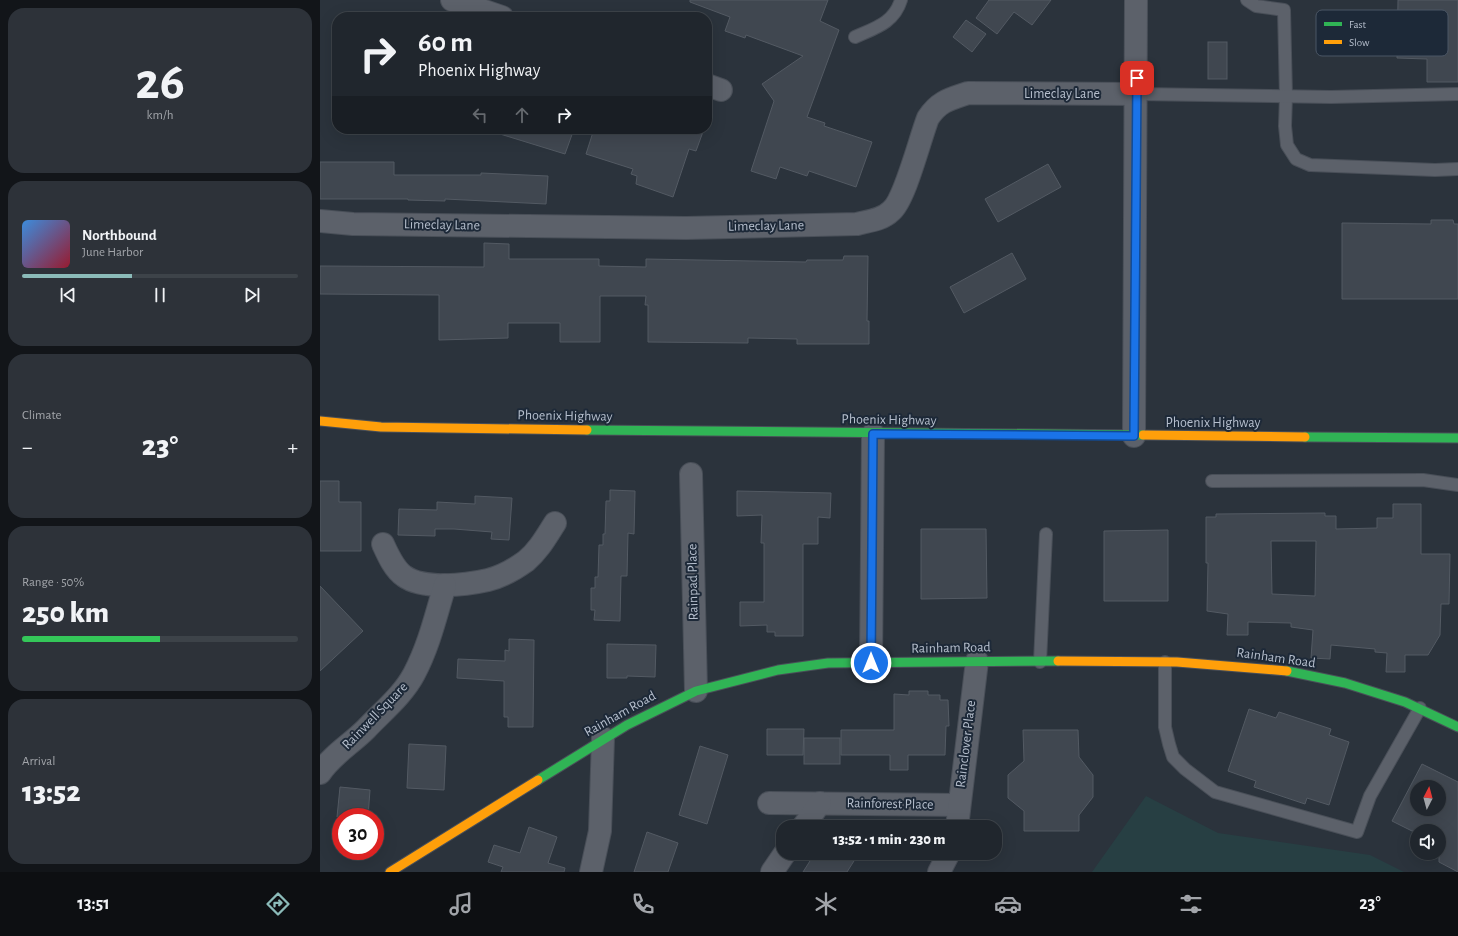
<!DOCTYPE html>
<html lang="en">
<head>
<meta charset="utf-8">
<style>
  :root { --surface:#20262d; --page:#2d3239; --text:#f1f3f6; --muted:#a2a5aa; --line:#3d4349; --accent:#8bbbb9 }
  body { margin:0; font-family:"Alegreya Sans",sans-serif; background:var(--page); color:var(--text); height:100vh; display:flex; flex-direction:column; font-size:15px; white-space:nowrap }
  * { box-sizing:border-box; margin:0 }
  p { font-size:13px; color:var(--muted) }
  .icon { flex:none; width:22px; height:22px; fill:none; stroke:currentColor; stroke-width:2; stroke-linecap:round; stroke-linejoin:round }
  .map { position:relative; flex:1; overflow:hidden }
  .details { display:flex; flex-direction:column; gap:8px; padding:8px; background:#121519; width:320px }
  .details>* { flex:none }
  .hud { position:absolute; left:12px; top:12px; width:380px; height:122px; border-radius:16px; box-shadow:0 4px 16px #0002,0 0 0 1px var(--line); background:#20262d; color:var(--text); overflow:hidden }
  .needle { width:26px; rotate:6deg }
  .fabs { position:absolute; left:1090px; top:780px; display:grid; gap:8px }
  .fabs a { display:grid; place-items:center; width:36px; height:36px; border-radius:50%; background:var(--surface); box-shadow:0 4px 16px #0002,0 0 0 1px var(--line); font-size:20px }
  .speed { position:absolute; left:12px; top:808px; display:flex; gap:8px; font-size:20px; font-weight:700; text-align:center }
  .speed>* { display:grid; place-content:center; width:52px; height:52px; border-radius:50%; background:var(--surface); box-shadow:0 4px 16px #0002,0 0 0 1px var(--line); line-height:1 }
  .speed .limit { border:6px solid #d22; background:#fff; color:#111 }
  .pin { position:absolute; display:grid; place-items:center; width:34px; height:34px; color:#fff; margin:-17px; border-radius:8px; box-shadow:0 2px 6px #0006 }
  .me { position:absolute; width:44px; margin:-22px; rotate:0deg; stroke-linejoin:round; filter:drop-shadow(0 0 3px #0008) }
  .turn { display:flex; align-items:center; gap:14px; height:84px; padding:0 20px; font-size:18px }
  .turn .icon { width:52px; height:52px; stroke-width:2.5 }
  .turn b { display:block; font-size:28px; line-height:34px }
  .lanes { display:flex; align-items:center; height:38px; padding:0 20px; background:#0003; justify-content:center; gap:20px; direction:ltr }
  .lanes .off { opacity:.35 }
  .big { font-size:30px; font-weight:800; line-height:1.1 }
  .details .widget { flex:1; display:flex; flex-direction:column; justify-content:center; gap:6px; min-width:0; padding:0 14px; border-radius:16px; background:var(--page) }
  .details .dial { align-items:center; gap:0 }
  .dial b { font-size:52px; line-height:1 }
  .song { display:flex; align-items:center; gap:12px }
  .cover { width:48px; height:48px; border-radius:6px; background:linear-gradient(135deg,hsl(210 70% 55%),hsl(350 70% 35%)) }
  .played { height:4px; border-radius:2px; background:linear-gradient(90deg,var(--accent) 40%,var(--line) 40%) }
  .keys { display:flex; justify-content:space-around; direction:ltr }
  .heat { display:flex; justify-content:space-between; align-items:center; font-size:22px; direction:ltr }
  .charge { height:6px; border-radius:3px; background:linear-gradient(90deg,#34c759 50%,var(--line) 0) }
  .trip { position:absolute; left:456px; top:820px; width:226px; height:40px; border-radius:16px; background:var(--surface); box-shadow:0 4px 16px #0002,0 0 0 1px var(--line); font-weight:800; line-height:40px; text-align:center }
  .tabs { display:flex; height:64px; justify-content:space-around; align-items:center; background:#0d0f12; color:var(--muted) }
  .tabs .icon { width:28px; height:28px }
  .tabs .current { color:var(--accent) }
  .tabs b { font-size:18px; color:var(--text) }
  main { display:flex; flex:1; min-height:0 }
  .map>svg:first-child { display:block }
  .green { fill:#273f43 }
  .building { fill:#404750; stroke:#535a63; fill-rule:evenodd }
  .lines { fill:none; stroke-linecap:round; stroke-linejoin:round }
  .lane-casing { stroke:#494f58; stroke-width:14 }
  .street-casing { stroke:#494f58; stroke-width:24 }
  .fast-casing { stroke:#494f58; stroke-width:11 }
  .slow-casing { stroke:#494f58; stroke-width:11 }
  .lane { stroke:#5c616a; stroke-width:12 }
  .street { stroke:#5c616a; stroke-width:22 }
  .fast { stroke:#30b455; stroke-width:9 }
  .slow { stroke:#ff9f0a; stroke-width:9 }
  .route-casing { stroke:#114b97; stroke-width:10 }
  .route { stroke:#1a73e8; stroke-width:7 }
  .labels { text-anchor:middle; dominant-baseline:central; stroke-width:4; stroke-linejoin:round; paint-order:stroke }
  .street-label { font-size:14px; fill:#b6bfcd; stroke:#1d2938 }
  .key { fill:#1d2938; stroke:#4b5665; stroke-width:1 }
  .key-label { font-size:11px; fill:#b6bfcd }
</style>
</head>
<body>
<main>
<section class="details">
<div class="widget dial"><b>26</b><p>km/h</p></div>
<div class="widget">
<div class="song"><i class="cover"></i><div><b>Northbound</b><p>June Harbor</p></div></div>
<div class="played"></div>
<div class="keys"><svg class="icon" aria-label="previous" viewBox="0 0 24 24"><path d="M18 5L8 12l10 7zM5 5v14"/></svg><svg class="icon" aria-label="pause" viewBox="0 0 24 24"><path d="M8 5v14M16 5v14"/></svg><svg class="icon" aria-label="next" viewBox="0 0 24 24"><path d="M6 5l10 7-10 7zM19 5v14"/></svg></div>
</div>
<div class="widget"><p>Climate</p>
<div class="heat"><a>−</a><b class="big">23°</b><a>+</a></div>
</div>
<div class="widget"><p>Range · 50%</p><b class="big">250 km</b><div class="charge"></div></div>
<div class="widget"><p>Arrival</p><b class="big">13:52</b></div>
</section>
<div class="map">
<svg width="1138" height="872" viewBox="0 0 1138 872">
  <rect width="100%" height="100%" fill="#2b333c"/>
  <!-- green -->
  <path class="green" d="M826,796L898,833L1050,855L1084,872H772Z"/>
  <!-- building -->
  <g class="building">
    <path d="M370,0H508L500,21L519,30L487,117L505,123L504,126L552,142L536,187L489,171L487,176L460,167L456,179L431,171L454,101L442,84L483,56L426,35L425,38L405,31L410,17L370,2Z"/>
    <path d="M669,0H731L712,25L694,12L677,34L656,18Z"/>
    <path d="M1078,0H1138V82H1107V59L1077,58Z"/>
    <path d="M646,20L666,34L652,52L633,37Z"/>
    <rect x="888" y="42" width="19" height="37"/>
    <path d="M181,129H254L245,154L180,134Z"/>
    <path d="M274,129H384L376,151L369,149L353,197L316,184L317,176L311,174L313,169L266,154Z"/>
    <path d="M0,162H74V175H161V173L228,176L226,204L125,199V201L88,200V199H0Z"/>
    <path d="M728,164L741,187L678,222L665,199Z"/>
    <path d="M1111,220H1133L1134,224H1138V299H1022V223L1111,224Z"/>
    <path d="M164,243L189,244V259H279V266L326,267V259L486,262L487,260H523L524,256H548L547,321H549V344H477V339L428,338V343L328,342V305H325L326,296H280V342H240V323H188V338L119,340V295L0,294V266L164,267Z"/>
    <path d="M692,253L706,279L644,313L630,287Z"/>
    <path d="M0,481H19V502H41V551H0Z"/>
    <path d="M290,490L315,491L314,534L308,533L307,576H301L300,621L274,620L275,610H271V588H275V577H278L279,545H283V534H285L286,501H290Z"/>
    <path d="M417,491L511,493L510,518L498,517V544H483V636H455V632H447V625L420,626V602H444V543H441L442,515L417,516Z"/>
    <path d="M155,496L192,498L189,540L171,539L172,532L134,529H115V536L78,535L79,509L117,510V502L155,504Z"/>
    <path d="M1073,504H1101V554H1130L1129,604H1121L1120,635L1108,655H1085V672H1066L1067,653L1055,652V649L1011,645L1010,659L991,658L993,630L971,627V623L928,622V635H907L908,614L887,611L888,563H886V517H896V514L1005,513V516H1016V529L1057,528V518H1073ZM951,541H996L995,596L952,594Z"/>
    <path d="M601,529H666L667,598L601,599Z"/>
    <path d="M848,530V601H784V531Z"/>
    <path d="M0,586L43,631L0,671Z"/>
    <path d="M189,639L214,640L213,727H188V717H184V681L137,678L138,659L185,661V650L189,651Z"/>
    <path d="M287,644L336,645L335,677L307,676V678H287Z"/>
    <path d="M589,691H608V695H620V700H628L629,726H626L625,755H588V770H570V755H521V730H574V694L589,695Z"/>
    <path d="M929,709L956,718L959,712L1011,729L1009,735L1029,742L1009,805L987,798L985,804L934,787L936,781L908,771Z"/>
    <path d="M447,729H484L483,755H447Z"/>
    <path d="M703,730H758L759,757L773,775V797L759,815V831H704V811L688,798V775L704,761Z"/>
    <rect x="484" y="738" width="36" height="26"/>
    <path d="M89,744L126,746L124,790L87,788Z"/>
    <path d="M380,746L408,755L387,824L359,815Z"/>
    <path d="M1102,764L1138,782V872L1119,862V831H1092L1072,821ZM1097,787H1119V809H1097Z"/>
    <path d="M20,787L50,790L48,817H17Z"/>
    <path d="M209,827L237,837L228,863L245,868L244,872H181L183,867L168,862L174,845L200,853Z"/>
    <path d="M327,832L358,843L348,872H314Z"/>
    <path d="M495,853H539L527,872H483Z"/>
  </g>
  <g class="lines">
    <!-- lane casing -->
    <g class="lane-casing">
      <g id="lane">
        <path d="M927,0L936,6L964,10L966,96L965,126L967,145L976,159L990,165L1115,170L1138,169"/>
        <path d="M535,37C555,28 574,23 581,0"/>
        <path d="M817,94L1011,97L1138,94"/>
        <path d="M892,481L1103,480L1138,485"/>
        <path d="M720,662L726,534"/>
        <path d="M845,662V727L849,744L853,757L865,769L895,792L1037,832L1050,796L1100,708"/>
      </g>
    </g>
    <!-- street casing -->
    <g class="street-casing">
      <g id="street">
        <path d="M132,0L182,17"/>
        <path d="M387,85L401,90"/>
        <path d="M0,221L33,224L366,228L537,224C549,221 562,220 571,211C585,200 600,138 608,118C619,101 630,99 648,93L817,94"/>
        <path d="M814,436L816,0"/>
        <path d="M371,474L376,691"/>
        <path d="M63,544C68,555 74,569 84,576C103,590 146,585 168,580C180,577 195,569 206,561C219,550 226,537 235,523"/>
        <path d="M551,663L553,434"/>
        <path d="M0,773C12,755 31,744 46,729C62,712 83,695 94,674C109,646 116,615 125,585"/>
        <path d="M449,803L639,805"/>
        <path d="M483,827L500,803"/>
        <path d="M637,827L657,661"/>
        <path d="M271,872L280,831L283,738"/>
        <path d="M452,872L465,853"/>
        <path d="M619,872L629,853"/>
      </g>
    </g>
    <!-- fast casing -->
    <g class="fast-casing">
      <g id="fast">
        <path d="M267,430L823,435"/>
        <path d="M985,437L1138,438"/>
        <path d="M967,671L1025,683L1085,702L1138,727"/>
        <path d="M218,780L307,725L376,691L458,670L508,663L738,661"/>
      </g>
    </g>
    <!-- slow casing -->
    <g class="slow-casing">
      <g id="slow">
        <path d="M0,421L61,427L267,430"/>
        <path d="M823,435L985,437"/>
        <path d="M738,661L857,662L967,671"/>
        <path d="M70,872L218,780"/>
      </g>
    </g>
    <!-- lane -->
    <use href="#lane" class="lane"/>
    <!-- street -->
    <use href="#street" class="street"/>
    <!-- fast -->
    <use href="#fast" class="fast"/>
    <!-- slow -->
    <use href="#slow" class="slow"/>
  </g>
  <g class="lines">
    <!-- route casing -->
    <g class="route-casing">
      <path id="route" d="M551,663L553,434L814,436L817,78"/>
    </g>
    <!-- route -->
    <use href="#route" class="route"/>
  </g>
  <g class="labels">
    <!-- street labels -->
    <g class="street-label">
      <text x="742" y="94">Limeclay Lane</text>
      <text transform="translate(122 225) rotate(1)">Limeclay Lane</text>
      <text transform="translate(446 226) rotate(-1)">Limeclay Lane</text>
      <text transform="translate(245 416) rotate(1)">Phoenix Highway</text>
      <text transform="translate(569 420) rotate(1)">Phoenix Highway</text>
      <text x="893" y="423">Phoenix Highway</text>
      <text transform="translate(373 582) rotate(-91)">Rainpad Place</text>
      <text transform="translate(631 648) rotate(-1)">Rainham Road</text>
      <text transform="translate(956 658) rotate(8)">Rainham Road</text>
      <text transform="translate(300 714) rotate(-29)">Rainham Road</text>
      <text transform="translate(55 716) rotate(-46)">Rainwell Square</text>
      <text transform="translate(646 744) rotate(-83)">Rainclover Place</text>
      <text transform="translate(570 804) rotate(1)">Rainforest Place</text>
    </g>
  </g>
  <!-- legend -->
  <rect x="996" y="10" width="132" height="46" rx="6" class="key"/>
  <rect x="1004" y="22" width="18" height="4" fill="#30b455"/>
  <rect x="1004" y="40" width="18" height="4" fill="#ff9f0a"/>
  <g class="key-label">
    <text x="1029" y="28">Fast</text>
    <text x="1029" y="46">Slow</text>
  </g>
</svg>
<div class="fabs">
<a><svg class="needle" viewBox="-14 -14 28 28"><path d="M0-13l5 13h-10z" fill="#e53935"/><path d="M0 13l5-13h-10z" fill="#a2a5aa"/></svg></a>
<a><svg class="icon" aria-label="sound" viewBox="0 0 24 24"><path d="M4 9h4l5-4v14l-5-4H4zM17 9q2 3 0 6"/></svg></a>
</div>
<div class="speed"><div class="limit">30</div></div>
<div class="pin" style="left:817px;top:78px;background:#d93025"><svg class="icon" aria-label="arrive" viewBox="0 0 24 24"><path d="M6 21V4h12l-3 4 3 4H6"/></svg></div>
<svg class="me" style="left:551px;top:663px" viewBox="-20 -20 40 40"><circle r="17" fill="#1a73e8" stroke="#fff" stroke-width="3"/><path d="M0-11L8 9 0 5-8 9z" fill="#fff"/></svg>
<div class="trip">13:52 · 1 min · 230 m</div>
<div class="hud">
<div class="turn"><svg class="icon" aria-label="right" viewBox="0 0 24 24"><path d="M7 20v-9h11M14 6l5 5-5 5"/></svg><div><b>60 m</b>Phoenix Highway</div></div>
<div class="lanes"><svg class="icon off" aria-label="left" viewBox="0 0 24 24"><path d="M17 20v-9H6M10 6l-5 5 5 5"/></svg><svg class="icon off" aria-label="ahead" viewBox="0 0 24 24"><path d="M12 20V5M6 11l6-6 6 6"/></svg><svg class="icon" aria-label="right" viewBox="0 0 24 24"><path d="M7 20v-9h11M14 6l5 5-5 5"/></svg></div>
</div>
</div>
</main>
<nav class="tabs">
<b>13:51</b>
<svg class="icon current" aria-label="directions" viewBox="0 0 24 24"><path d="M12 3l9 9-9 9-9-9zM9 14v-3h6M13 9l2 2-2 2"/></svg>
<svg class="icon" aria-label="music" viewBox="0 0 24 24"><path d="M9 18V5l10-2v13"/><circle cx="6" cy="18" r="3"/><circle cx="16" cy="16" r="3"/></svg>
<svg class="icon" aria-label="phone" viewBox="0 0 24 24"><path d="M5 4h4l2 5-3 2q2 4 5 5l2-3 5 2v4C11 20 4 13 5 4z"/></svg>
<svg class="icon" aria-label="climate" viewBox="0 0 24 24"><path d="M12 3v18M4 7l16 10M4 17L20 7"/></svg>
<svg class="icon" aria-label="car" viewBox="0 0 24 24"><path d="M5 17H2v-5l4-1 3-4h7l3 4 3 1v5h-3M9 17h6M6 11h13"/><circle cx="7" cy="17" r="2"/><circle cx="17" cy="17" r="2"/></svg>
<svg class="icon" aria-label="filters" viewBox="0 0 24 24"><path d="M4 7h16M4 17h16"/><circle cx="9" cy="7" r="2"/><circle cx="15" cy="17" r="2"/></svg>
<b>23°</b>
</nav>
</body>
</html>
